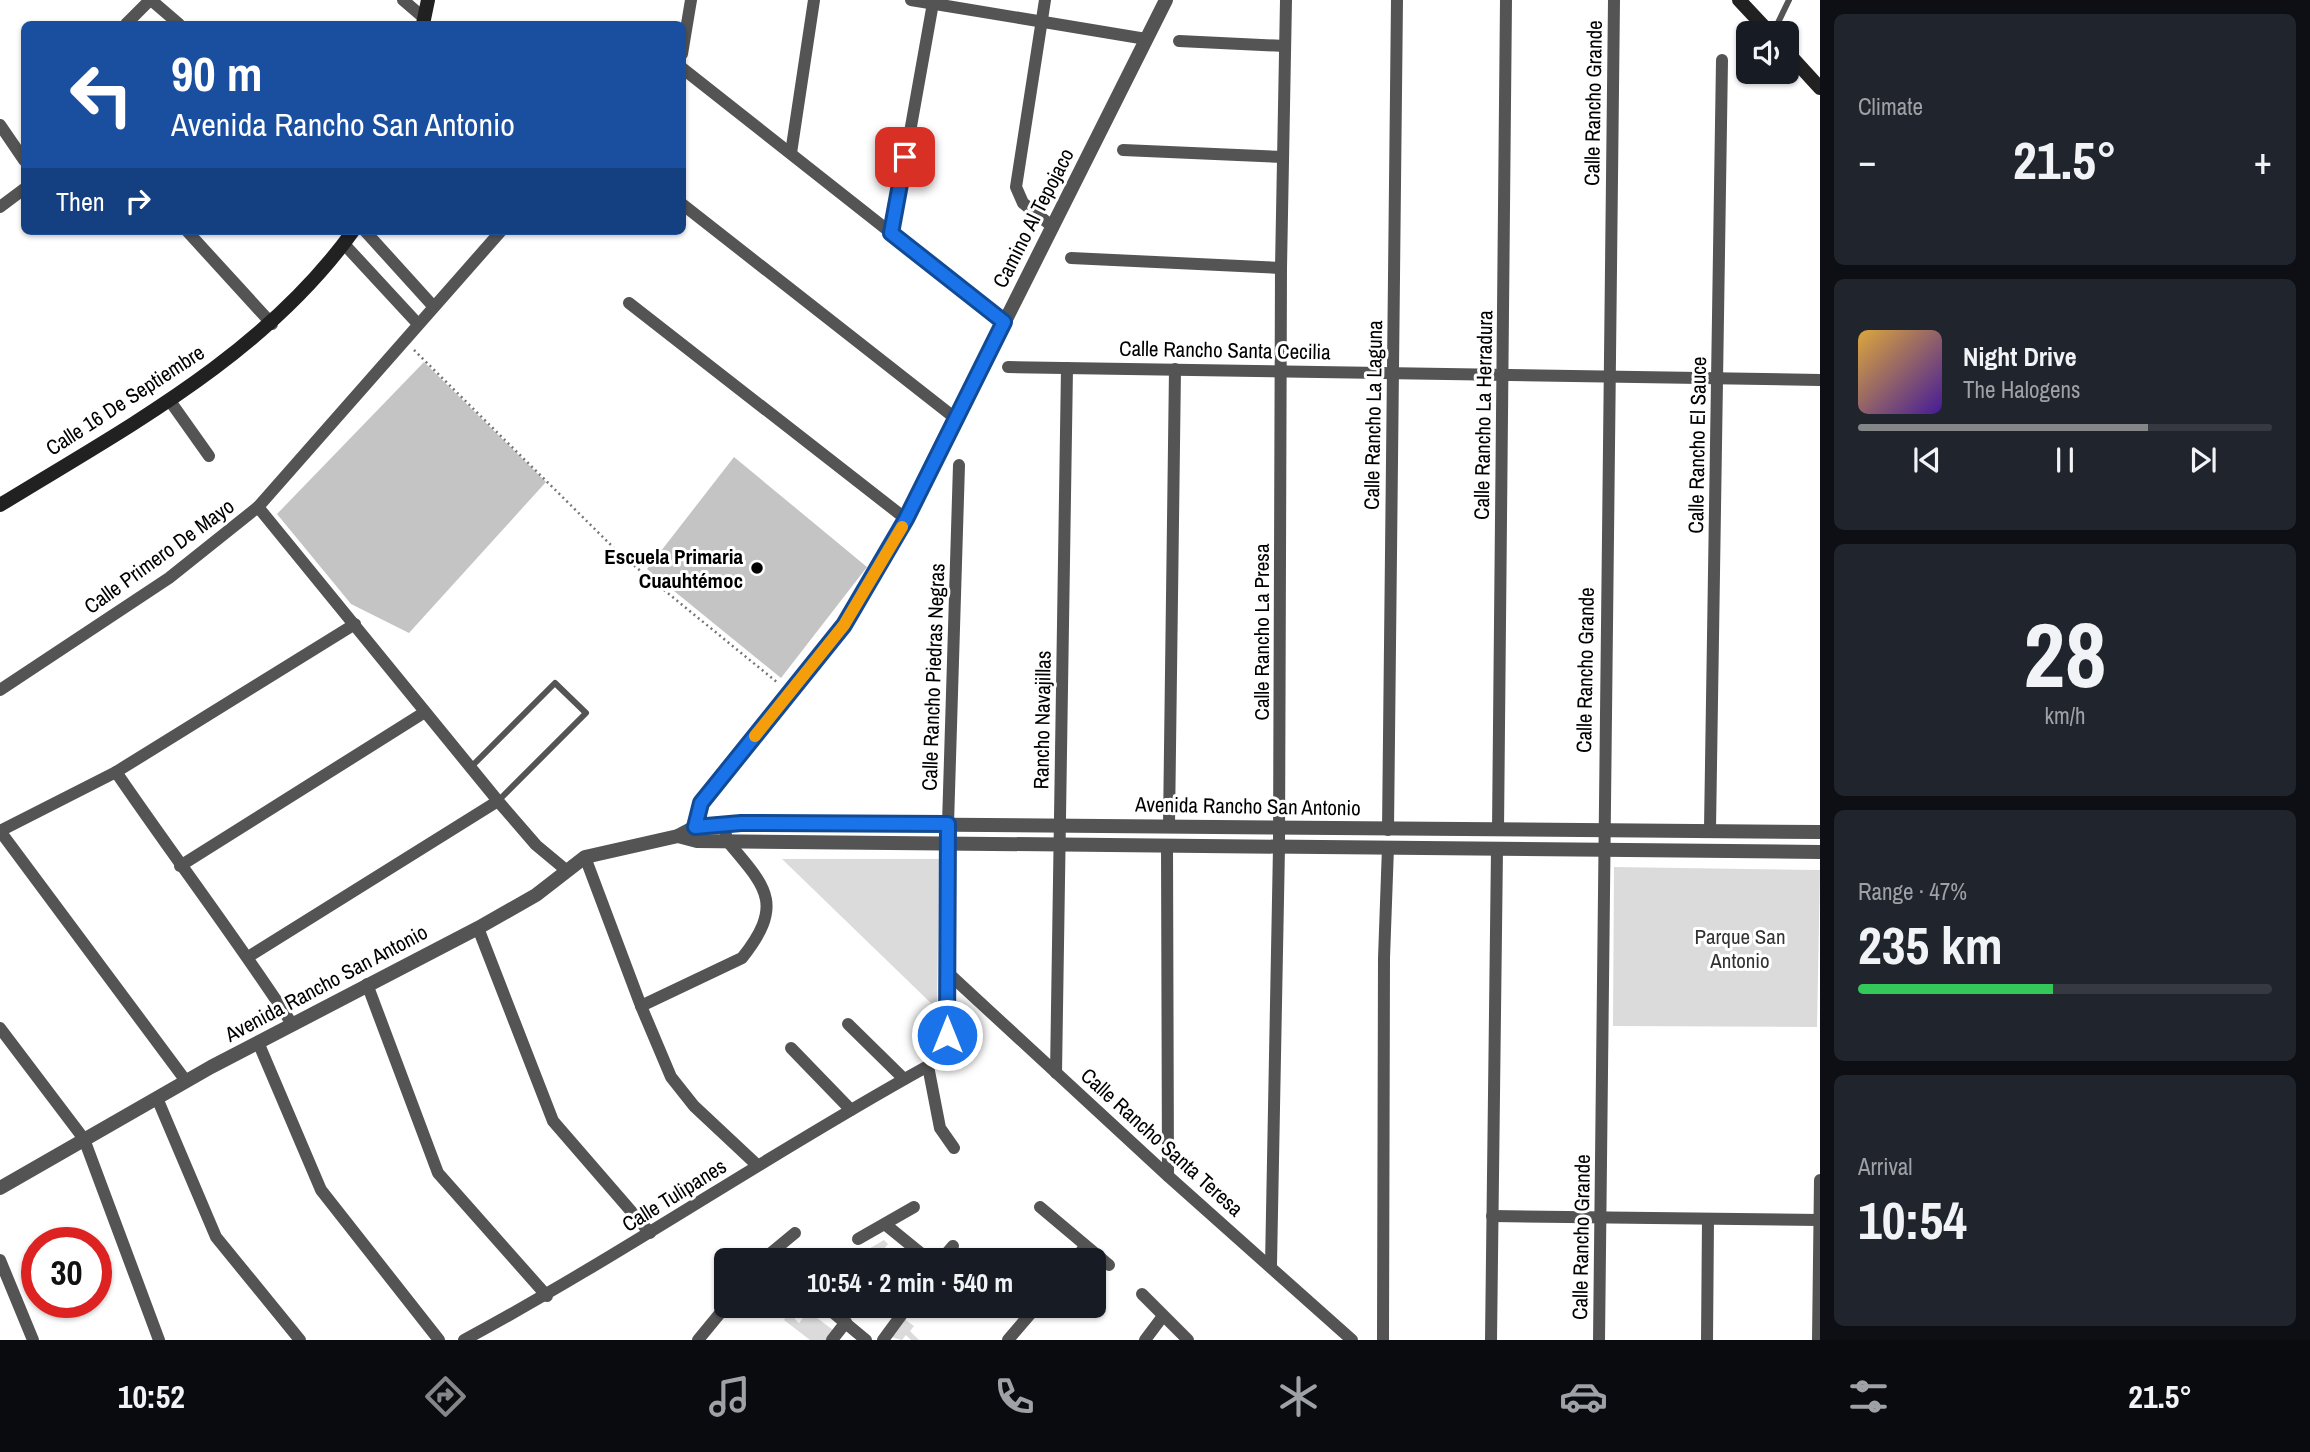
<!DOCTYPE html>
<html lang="en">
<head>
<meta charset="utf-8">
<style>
  :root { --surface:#171b24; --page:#20242c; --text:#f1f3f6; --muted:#9ea1a6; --line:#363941; --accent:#858687 }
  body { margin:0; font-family:"Archivo Narrow",sans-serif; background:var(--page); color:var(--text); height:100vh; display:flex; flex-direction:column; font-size:26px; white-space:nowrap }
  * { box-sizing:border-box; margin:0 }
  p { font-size:23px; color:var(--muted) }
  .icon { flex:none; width:38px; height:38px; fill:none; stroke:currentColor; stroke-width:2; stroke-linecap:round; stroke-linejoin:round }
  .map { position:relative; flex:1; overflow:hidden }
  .sheet { display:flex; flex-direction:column; gap:14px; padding:14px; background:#0d0f14; width:490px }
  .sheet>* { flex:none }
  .banner { position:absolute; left:21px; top:21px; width:665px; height:214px; border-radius:10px; box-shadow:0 2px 5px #0004; background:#1a4fa0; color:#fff; overflow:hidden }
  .buttons { position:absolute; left:1736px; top:21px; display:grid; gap:14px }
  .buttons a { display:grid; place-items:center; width:63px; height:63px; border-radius:10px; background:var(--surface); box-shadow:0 2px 5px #0004; font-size:35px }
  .speed { position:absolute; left:21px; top:1227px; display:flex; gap:14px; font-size:35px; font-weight:700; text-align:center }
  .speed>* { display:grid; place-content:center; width:91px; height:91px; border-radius:50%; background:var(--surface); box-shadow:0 2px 5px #0004; line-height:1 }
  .speed .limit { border:10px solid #d22; background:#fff; color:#111 }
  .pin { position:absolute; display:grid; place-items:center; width:60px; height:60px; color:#fff; margin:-30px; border-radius:14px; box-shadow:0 4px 10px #0006 }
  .me { position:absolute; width:77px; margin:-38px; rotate:0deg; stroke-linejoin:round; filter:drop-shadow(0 0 5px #0008) }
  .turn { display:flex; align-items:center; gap:24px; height:147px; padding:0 35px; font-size:32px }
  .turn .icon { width:91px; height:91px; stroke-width:2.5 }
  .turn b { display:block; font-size:49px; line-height:60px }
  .then { display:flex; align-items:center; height:66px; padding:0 35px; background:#0003; gap:14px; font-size:26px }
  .big { font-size:52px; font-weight:800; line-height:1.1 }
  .sheet .card { flex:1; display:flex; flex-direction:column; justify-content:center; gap:10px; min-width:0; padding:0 24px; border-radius:10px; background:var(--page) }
  .sheet .dial { align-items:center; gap:0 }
  .dial b { font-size:91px; line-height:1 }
  .song { display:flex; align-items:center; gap:21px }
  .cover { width:84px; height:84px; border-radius:10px; background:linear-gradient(135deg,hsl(40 70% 55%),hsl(260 70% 35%)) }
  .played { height:7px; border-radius:4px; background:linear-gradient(90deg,var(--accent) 70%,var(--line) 70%) }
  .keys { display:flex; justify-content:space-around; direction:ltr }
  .heat { display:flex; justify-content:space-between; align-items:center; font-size:38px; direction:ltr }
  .charge { height:10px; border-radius:5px; background:linear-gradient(90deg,#34c759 47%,var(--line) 0) }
  .trip { position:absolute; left:714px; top:1248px; width:392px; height:70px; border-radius:10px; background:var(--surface); box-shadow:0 2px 5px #0004; font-weight:800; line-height:70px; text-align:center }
  .dock { display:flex; height:112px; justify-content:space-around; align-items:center; background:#090b0e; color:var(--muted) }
  .dock .icon { width:49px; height:49px }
  .dock .current { color:var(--accent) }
  .dock b { font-size:32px; color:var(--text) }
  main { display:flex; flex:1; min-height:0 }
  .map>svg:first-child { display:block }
  .green { fill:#dbdbdb }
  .building { fill:#c4c4c4 }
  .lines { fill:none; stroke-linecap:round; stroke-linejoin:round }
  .path { stroke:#767676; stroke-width:2.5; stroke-dasharray:2 3.5; stroke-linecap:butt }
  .service { stroke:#545454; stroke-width:6 }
  .minor { stroke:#545454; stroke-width:12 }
  .tertiary { stroke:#545454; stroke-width:14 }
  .secondary { stroke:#212121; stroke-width:14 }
  .route-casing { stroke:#114b97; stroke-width:18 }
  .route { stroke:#1a73e8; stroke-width:12 }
  .slow { stroke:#f59e0b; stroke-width:12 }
  .poi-dot { fill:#000; stroke:#fff; stroke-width:2.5 }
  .labels { text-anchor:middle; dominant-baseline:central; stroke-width:6; stroke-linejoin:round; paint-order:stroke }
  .street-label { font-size:21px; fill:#000; stroke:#fff }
  .poi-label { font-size:21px; font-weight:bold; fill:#000; stroke:#fff; text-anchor:end }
  .park-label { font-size:21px; fill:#323232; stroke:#fff }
</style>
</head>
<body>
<main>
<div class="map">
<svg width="1820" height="1340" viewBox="0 0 1820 1340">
  <rect width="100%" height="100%" fill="#fff"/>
  <!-- green -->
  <g class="green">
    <path d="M782,859H939L937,1009Z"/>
    <path d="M1614,867L1820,870L1817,1027L1613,1026Z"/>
    <path d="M884,1240L888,1244L875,1260L853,1258Z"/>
    <path d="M808,1311L833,1330L827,1340H810L784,1320L789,1313L799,1323Z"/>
    <path d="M904,1319L914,1326L910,1331L919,1340H911L906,1335L902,1340L891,1337Z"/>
  </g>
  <!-- building -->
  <g class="building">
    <path d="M424,362L546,482L409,633L351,604L277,514Z"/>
    <path d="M734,457L867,567L781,678L647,569Z"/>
  </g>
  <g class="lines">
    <!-- path -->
    <path class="path" d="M414,350L621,555L778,683"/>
    <!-- service -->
    <g class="service">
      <path d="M1773,33L1789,0"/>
      <path d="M472,766L555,683L586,713L498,801"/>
    </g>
    <!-- minor -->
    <g class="minor">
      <path d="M151,0L179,24"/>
      <path d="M403,0L424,18"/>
      <path d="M911,0L1146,39"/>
      <path d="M1045,0L1016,187L1023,203L1053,227"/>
      <path d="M126,24L150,0"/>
      <path d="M1179,41L1285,46"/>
      <path d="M682,54L691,0"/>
      <path d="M682,68L1004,322"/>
      <path d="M0,125L24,160"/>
      <path d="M1123,150L1283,157"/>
      <path d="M791,153L814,0"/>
      <path d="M682,204L955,418"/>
      <path d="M0,207L24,189"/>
      <path d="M187,231L272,324"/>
      <path d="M365,231L433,306"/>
      <path d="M892,233L933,3"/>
      <path d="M344,244L418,324"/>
      <path d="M1071,258L1281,268"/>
      <path d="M629,303L906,519"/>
      <path d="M1008,367L1820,380"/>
      <path d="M170,401L209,456"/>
      <path d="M258,507L498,801L536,845L566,870"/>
      <path d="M0,690L169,578L258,507L501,231"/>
      <path d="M116,772C174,857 236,938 292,1024"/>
      <path d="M1169,825L1175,369"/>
      <path d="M1710,829L1722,60"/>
      <path d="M1388,830L1397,0"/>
      <path d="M1498,830L1506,0"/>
      <path d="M0,831L116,772L355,624"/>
      <path d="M0,831L186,1081"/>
      <path d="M1167,846L1168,1176"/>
      <path d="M585,857L641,1006L671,1077L694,1106L757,1165"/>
      <path d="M180,866L425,712"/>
      <path d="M478,928L553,1121L650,1233"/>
      <path d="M248,957L498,801"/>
      <path d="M947,972L1168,1176L1352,1340"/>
      <path d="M367,984L438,1173L547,1296"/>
      <path d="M641,1006L742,958C785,904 766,887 728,842L726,835"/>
      <path d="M848,1024L904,1079"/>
      <path d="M0,1028L84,1139L159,1340"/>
      <path d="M258,1042L321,1190L439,1340"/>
      <path d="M791,1048L851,1110"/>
      <path d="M928,1066L940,1128L954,1148"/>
      <path d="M1056,1073L1067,368"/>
      <path d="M157,1098L216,1237L300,1340"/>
      <path d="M1040,1207L1109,1265"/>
      <path d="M1492,1216L1820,1220"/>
      <path d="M886,1225L929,1260"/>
      <path d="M858,1239L914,1207"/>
      <path d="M0,1260L33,1340"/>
      <path d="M769,1260L766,1257L795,1233"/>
      <path d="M941,1260L953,1246"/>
      <path d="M1074,1260L1085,1247"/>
      <path d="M1271,1265L1279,847L1281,268L1286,0"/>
      <path d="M1142,1294L1188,1340"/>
      <path d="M825,1306L866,1340"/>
      <path d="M464,1340C622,1255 770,1153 928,1066L947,1035L948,824L959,465"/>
      <path d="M698,1340L726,1306"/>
      <path d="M832,1340L846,1322"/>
      <path d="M883,1340L908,1306"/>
      <path d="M1008,1340L1037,1306"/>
      <path d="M1145,1340L1163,1316"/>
      <path d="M1383,1340L1384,958L1388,847"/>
      <path d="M1491,1340L1497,849"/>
      <path d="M1599,1340L1614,0"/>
      <path d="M1707,1340L1708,1219"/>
      <path d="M1818,1340L1820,1180"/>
    </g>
    <!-- tertiary -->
    <g class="tertiary">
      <path d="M696,835L695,827L701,803L844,625L877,571L906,519L1166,0"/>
      <path d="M678,836L697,841L1820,852"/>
      <path d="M0,1188L211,1067L478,928L536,895L585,857L678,836L695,827L742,823L1820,832"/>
    </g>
    <!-- secondary -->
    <g class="secondary">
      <path d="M1739,0L1770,33"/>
      <path d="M423,24L428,0"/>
      <path d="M1787,52L1820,88"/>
      <path d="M0,505C127,427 264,355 353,231"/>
    </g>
  </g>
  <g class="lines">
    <!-- route casing -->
    <g class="route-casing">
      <path id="route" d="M905,157L891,233L1004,322L906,519L844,625L701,803L695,827L741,823L948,824L947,1035"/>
    </g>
    <!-- route -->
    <use href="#route" class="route"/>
    <!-- slow -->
    <path class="slow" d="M755,736L844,625L902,527"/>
  </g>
  <!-- markers -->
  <circle class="poi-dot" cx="757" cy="568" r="7"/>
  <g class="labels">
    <!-- street labels -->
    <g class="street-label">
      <text transform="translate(1593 103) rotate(-89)">Calle Rancho Grande</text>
      <text transform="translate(1033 218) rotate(-63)">Camino Al Tepojaco</text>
      <text transform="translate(1225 350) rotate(1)">Calle Rancho Santa Cecilia</text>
      <text transform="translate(125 400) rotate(-33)">Calle 16 De Septiembre</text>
      <text transform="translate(1373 415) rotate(-89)">Calle Rancho La Laguna</text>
      <text transform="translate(1483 415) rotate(-89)">Calle Rancho La Herradura</text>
      <text transform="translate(1697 445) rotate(-89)">Calle Rancho El Sauce</text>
      <text transform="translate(159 556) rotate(-36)">Calle Primero De Mayo</text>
      <text transform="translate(1261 632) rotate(-90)">Calle Rancho La Presa</text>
      <text transform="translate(1585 670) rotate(-89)">Calle Rancho Grande</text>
      <text transform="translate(933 677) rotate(-88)">Calle Rancho Piedras Negras</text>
      <text transform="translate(1042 720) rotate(-89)">Rancho Navajillas</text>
      <text transform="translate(1248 806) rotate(1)">Avenida Rancho San Antonio</text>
      <text transform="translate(326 983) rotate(-28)">Avenida Rancho San Antonio</text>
      <text transform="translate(1162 1142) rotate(42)">Calle Rancho Santa Teresa</text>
      <text transform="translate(674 1195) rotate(-32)">Calle Tulipanes</text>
      <text transform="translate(1581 1237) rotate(-89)">Calle Rancho Grande</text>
    </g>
    <!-- poi labels -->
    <g class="poi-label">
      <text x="743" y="556">Escuela Primaria<tspan x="743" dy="24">Cuauhtémoc</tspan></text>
    </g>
    <!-- park labels -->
    <g class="park-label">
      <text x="1740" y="936">Parque San<tspan x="1740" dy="24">Antonio</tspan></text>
    </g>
  </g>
</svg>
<div class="buttons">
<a><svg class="icon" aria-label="sound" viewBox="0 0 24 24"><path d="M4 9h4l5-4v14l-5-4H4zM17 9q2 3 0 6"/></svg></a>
</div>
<div class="speed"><div class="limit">30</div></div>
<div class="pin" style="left:905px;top:157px;background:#d93025"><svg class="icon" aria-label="arrive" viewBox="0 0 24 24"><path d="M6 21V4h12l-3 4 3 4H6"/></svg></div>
<svg class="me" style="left:947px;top:1035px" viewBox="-20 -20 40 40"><circle r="17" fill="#1a73e8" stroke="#fff" stroke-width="3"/><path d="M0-11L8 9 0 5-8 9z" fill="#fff"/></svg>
<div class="trip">10:54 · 2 min · 540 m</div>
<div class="banner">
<div class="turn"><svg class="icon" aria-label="left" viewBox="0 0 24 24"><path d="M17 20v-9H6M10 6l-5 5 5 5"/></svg><div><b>90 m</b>Avenida Rancho San Antonio</div></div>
<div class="then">Then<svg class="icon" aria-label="right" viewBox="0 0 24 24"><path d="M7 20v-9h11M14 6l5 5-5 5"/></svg></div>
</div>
</div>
<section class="sheet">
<div class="card"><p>Climate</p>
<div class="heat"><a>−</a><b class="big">21.5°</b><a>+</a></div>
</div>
<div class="card">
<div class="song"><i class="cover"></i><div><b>Night Drive</b><p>The Halogens</p></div></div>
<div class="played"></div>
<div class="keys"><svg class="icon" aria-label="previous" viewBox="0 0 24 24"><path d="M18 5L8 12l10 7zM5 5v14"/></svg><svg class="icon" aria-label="pause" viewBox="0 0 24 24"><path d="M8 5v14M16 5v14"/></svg><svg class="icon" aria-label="next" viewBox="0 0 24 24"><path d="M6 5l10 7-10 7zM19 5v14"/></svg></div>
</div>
<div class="card dial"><b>28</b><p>km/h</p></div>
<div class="card"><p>Range · 47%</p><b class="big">235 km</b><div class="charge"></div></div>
<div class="card"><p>Arrival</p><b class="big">10:54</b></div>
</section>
</main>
<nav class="dock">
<b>10:52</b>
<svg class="icon current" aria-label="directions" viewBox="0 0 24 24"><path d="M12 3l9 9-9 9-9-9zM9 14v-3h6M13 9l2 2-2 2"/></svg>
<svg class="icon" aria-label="music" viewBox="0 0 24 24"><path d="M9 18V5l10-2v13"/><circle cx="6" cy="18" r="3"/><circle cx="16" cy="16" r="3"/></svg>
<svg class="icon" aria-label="phone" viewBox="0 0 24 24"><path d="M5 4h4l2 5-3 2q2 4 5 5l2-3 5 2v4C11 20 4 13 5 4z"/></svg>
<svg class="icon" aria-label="climate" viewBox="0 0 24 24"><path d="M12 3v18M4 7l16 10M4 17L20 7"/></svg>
<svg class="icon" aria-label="car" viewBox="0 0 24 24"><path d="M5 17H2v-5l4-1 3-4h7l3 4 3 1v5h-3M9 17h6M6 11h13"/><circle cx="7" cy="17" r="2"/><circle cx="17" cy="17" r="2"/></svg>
<svg class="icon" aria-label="filters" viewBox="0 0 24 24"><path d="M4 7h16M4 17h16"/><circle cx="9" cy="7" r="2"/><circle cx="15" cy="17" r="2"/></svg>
<b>21.5°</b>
</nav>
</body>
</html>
